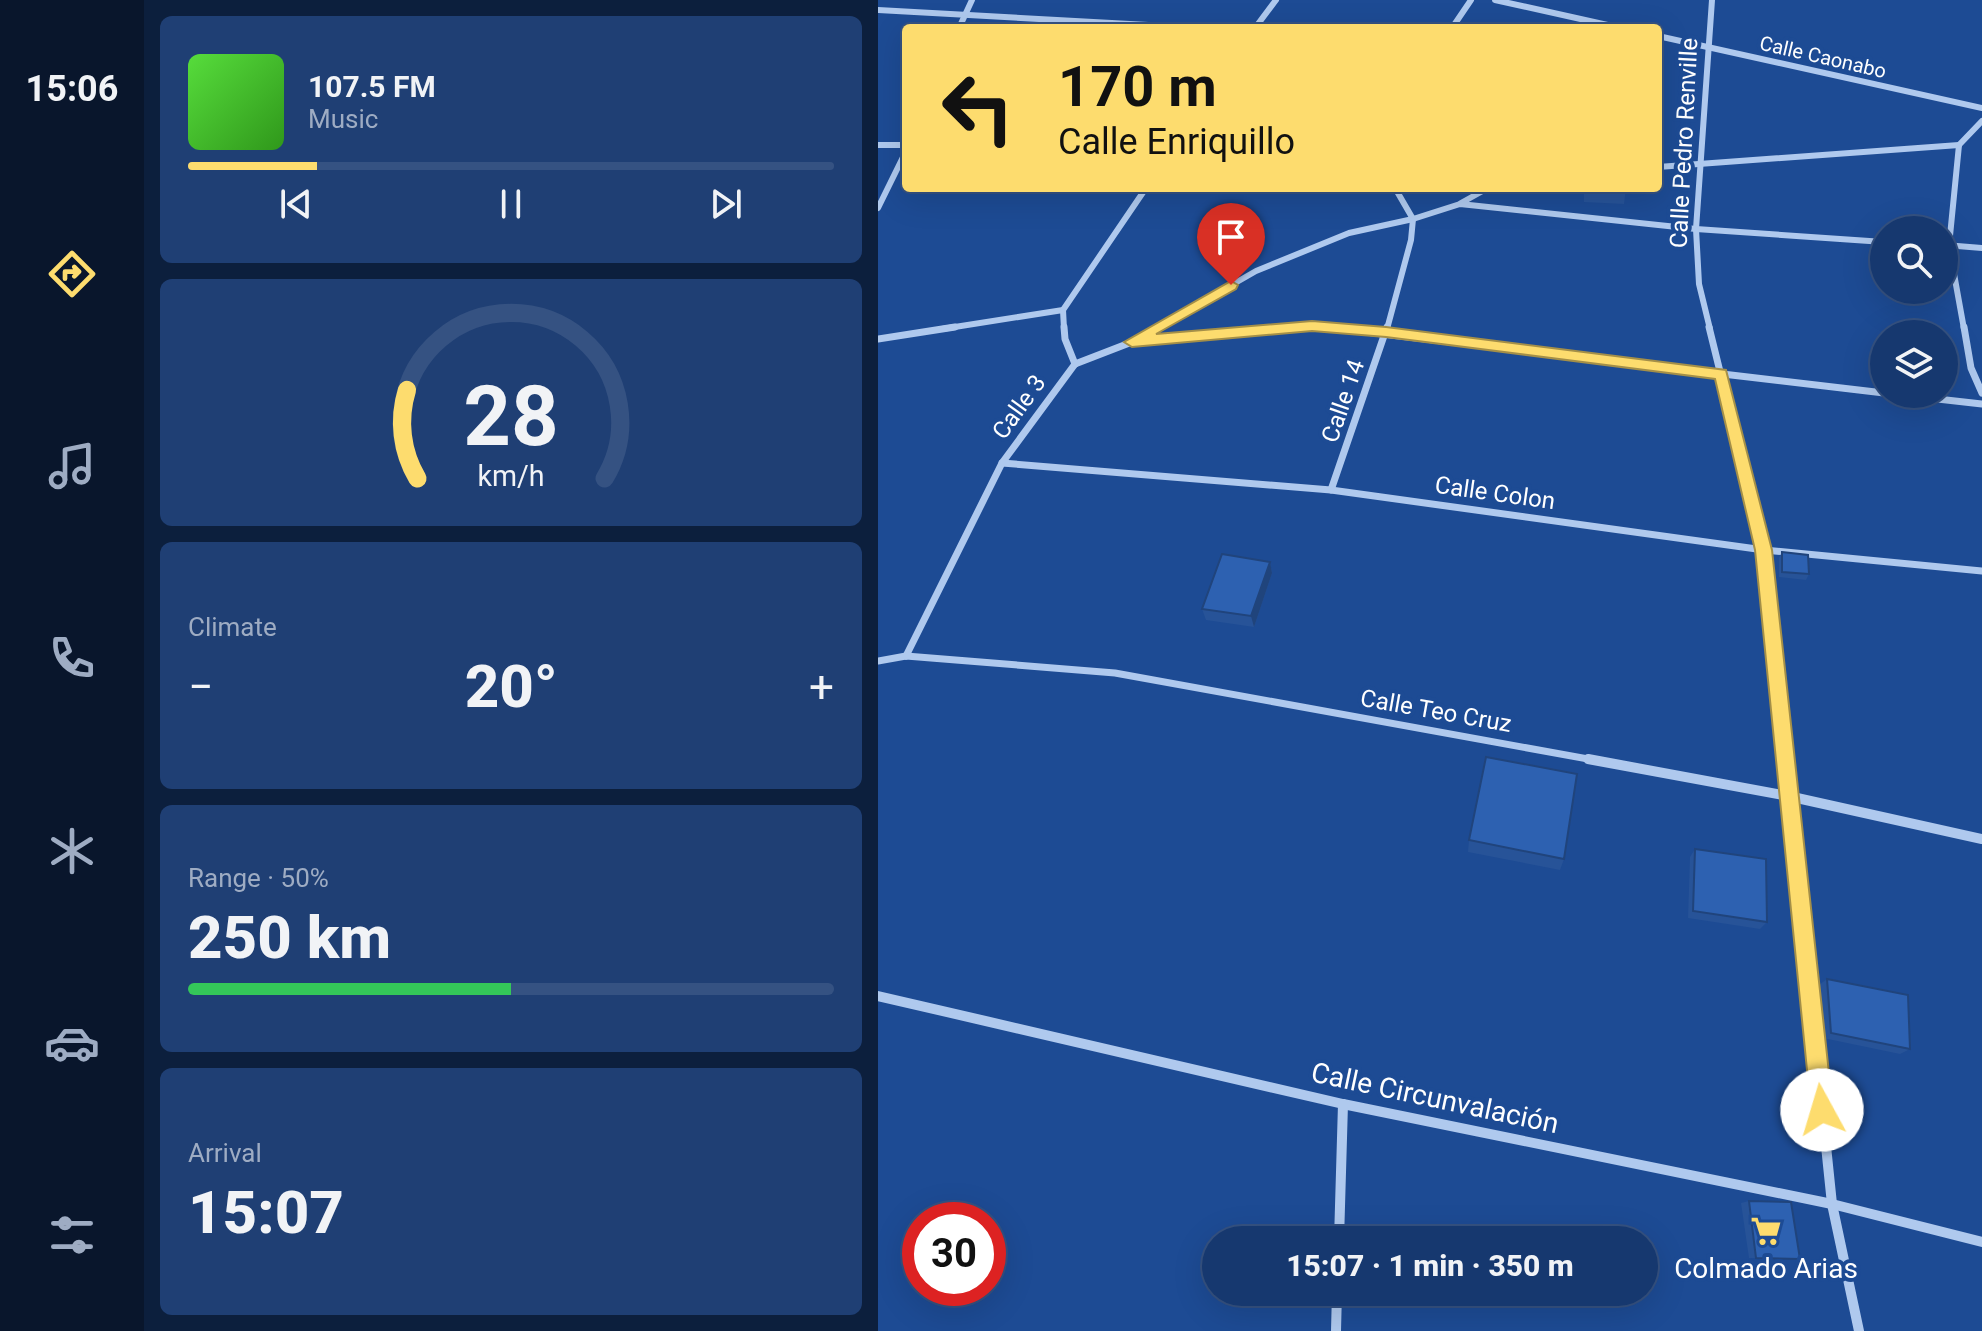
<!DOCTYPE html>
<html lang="en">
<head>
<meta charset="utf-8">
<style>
  :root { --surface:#16386f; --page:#1f3f74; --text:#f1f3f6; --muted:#9eacc3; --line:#355282; --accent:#fddc6e }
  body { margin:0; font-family:Roboto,sans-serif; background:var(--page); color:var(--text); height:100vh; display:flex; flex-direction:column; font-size:30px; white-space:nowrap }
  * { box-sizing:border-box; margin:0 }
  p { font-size:26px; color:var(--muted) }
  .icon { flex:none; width:44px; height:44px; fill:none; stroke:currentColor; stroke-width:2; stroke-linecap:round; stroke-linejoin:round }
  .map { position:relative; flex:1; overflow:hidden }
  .sheet { display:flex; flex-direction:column; gap:16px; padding:16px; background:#0c1f3d; width:734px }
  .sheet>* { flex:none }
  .hud { position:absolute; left:24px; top:24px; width:760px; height:168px; border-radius:8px; box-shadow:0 8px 32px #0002,0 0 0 2px var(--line); background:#fddc6e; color:#111; overflow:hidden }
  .fabs { position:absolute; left:992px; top:216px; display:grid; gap:16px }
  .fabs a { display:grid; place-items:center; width:88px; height:88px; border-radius:50%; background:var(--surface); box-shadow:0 8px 32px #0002,0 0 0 2px var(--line); font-size:40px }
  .speed { position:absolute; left:24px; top:1202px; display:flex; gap:16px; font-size:40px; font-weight:700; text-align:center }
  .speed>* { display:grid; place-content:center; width:104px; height:104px; border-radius:50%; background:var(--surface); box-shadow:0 8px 32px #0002,0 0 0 2px var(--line); line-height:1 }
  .speed .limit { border:12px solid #d22; background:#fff; color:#111 }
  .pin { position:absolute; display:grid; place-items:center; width:68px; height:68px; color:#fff; margin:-82px -34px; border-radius:50% 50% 50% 0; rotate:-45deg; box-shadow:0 0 8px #0007 }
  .pin .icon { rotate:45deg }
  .me { position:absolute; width:88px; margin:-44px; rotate:354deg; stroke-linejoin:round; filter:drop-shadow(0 0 6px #0008) }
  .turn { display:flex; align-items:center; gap:28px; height:168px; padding:0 24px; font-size:36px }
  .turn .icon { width:104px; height:104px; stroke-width:2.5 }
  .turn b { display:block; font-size:56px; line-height:68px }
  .big { font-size:60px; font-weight:800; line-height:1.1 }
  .sheet .card { flex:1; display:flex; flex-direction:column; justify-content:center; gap:12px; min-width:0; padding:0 28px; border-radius:12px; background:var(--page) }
  .sheet .dial { align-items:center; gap:0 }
  .dial svg { height:208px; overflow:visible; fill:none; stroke:var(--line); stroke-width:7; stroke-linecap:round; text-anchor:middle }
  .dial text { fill:var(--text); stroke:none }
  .song { display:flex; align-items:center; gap:24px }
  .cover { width:96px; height:96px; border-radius:12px; background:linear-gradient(135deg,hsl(110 70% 55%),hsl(110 70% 35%)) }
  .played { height:8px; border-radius:4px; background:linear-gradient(90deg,var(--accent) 20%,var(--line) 20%) }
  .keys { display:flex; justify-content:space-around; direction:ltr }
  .heat { display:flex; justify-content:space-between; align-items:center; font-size:44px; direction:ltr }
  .charge { height:12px; border-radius:6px; background:linear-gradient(90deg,#34c759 50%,var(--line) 0) }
  .trip { position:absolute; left:324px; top:1226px; width:456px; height:80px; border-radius:40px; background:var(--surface); box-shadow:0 8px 32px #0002,0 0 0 2px var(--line); font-weight:800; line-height:80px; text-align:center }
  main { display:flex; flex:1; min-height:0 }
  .tab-bar { display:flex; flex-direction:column; width:144px; justify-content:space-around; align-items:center; background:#09162c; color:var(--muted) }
  .tab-bar .icon { width:56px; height:56px }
  .tab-bar .current { color:var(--accent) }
  .tab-bar b { font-size:36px; color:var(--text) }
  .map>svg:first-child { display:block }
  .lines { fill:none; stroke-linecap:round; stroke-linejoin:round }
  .minor-far2 { stroke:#afc9ee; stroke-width:6 }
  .minor-far1 { stroke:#afc9ee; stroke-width:7 }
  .minor { stroke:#afc9ee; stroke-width:10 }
  .wall { fill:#275398 }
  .shaded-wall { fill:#20447c }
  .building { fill:#2d61b1; stroke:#20447c; stroke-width:2 }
  .route { fill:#fddc6e; stroke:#a48f48; stroke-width:2 }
  .labels { text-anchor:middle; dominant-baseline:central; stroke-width:8; stroke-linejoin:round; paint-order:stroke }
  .far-street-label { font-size:20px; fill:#fff; stroke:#1d4b94 }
  .street-label { font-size:24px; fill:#fff; stroke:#1d4b94 }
  .near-street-label { font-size:28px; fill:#fff; stroke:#1d4b94 }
  .near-poi-label { font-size:28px; fill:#fff; stroke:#1d4b94 }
</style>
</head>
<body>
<main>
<nav class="tab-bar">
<b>15:06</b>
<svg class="icon current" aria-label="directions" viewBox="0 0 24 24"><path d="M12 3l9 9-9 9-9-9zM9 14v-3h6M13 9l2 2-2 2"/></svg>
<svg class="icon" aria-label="music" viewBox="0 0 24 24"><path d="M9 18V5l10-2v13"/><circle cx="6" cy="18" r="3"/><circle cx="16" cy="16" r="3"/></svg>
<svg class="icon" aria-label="phone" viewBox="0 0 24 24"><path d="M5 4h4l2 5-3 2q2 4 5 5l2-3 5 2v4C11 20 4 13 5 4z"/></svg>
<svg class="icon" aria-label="climate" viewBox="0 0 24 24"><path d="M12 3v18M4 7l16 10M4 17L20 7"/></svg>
<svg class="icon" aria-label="car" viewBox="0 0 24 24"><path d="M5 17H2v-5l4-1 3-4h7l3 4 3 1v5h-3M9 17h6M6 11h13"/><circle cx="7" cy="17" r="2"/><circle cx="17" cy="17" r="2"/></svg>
<svg class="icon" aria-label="filters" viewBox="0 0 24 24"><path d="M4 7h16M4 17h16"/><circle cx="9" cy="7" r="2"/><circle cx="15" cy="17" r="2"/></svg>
</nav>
<section class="sheet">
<div class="card">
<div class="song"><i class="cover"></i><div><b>107.5 FM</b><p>Music</p></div></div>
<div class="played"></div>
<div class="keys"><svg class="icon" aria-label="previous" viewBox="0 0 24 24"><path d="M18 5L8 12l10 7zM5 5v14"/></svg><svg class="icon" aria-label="pause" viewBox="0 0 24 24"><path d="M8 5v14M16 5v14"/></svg><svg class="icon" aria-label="next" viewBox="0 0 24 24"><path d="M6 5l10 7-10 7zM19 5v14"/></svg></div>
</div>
<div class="card dial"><svg viewBox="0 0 100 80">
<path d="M14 69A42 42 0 1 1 86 69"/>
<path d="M14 69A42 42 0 0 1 10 35" stroke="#fddc6e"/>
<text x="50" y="56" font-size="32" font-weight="700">28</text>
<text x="50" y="72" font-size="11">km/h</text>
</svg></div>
<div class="card"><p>Climate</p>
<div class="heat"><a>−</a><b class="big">20°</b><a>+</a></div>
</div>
<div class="card"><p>Range · 50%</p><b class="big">250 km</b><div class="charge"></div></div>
<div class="card"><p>Arrival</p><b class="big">15:07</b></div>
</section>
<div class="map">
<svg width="1104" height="1331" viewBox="0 0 1104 1331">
  <rect width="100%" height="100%" fill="#1d4b94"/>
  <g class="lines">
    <!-- minor-far2 -->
    <g class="minor-far2">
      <path d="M617,0L743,28"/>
      <path d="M0,10L325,28"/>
      <path d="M81,28L94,0"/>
      <path d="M377,28L398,0"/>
      <path d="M574,28L593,0"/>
      <path d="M780,36L1104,108"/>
      <path d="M0,145H28"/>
      <path d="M780,167L1081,145"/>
      <path d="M583,203L610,188"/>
      <path d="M0,208L28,151"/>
      <path d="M1067,245L1104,248"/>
      <path d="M64,329L185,310"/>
      <path d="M186,329L185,310L268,188"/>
      <path d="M277,329L378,271L471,233L535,219L582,204L818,229L1006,242"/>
      <path d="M400,329L434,326L470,329"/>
      <path d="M509,329L533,240L535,219L517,188"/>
      <path d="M832,329L821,284L818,229L834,0"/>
      <path d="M1086,329L1071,246L1081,145L1104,121"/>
    </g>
    <!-- minor-far1 -->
    <g class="minor-far1">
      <path d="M186,327L187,339L197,364"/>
      <path d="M445,327L1006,393"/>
      <path d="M831,327L886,550L908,761"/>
      <path d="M1086,327L1093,368L1104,393"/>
      <path d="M0,339L77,327"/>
      <path d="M259,341L424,327"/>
      <path d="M197,364L254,342L280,327"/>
      <path d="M1015,394L1104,404"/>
      <path d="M124,463L453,490L886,550L1104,571"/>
      <path d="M453,490L509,327"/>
      <path d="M28,656L124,463L197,364"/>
      <path d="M0,661L28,656L237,673L721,761"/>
    </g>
    <!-- minor -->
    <g class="minor">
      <path d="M710,759L910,796L1104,839"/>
      <path d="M908,759L954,1204L981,1331"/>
      <path d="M0,996L465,1104L954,1204L1104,1242"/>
      <path d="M461,1240L465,1104"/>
      <path d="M458,1331L459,1292"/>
    </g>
  </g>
  <!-- wall -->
  <g class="wall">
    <path d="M706,188H748L746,204L706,202Z"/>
    <path d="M904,552L931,574L928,580L901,577V558Z"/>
    <path d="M392,562L394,573L376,627L328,620L324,609Z"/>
    <path d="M591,840L686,859L682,870L590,852Z"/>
    <path d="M817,849L889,922L882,929L810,918L812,857Z"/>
    <path d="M949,979L1032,1049L1022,1054L945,1038L941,985Z"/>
    <path d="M871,1201L922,1259L871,1258L863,1203Z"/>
  </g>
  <!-- shaded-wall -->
  <path class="shaded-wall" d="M392,562L394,573L376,627L373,616Z"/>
  <!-- building -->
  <g class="building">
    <path d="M708,188H748L749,192L708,190Z"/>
    <path d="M904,552L930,555L931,574L904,572Z"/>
    <path d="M344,554L392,562L373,616L324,609Z"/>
    <path d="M608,757L699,774L686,859L591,840Z"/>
    <path d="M817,849L888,859L889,922L815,911Z"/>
    <path d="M949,979L1030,995L1032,1049L953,1033Z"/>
    <path d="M871,1201L913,1202L922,1259L878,1258Z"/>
  </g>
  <!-- route -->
  <path class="route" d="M353,281L360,285L358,289L278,334L434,321L508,327L848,370L894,550L955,1110L952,1118L944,1121L936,1118L933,1110L877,550L837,379L508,337L434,331L254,347L246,342Z"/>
  <!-- icons -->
  <defs>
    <g id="supermarket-bare" transform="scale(2.4)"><path d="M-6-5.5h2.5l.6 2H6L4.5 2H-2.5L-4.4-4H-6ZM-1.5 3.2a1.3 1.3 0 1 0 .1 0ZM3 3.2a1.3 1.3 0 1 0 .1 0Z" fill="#fddc6e" stroke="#1d4b94" stroke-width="2.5" paint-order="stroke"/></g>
  </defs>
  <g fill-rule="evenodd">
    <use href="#supermarket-bare" x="888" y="1231"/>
  </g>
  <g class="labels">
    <!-- far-street labels -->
    <g class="far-street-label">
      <text transform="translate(945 57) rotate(13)">Calle Caonabo</text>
    </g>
    <!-- street labels -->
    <g class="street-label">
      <text transform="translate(806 143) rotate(-87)">Calle Pedro Renville</text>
      <text transform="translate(465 401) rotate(-71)">Calle 14</text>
      <text transform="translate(141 407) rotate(-54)">Calle 3</text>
      <text transform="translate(617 493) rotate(8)">Calle Colon</text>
      <text transform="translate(558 711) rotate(10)">Calle Teo Cruz</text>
    </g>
    <!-- near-street labels -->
    <g class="near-street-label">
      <text transform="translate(557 1098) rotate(12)">Calle Circunvalación</text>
    </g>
    <!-- near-poi labels -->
    <g class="near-poi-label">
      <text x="888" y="1268">Colmado Arias</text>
    </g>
  </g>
</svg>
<div class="fabs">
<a><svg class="icon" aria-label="search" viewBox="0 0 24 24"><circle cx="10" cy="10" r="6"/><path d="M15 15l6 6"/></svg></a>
<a><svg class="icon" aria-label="layers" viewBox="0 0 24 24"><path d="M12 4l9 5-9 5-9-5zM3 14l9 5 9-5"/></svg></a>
</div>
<div class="speed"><div class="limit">30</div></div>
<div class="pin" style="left:353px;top:285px;background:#d93025"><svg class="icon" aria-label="arrive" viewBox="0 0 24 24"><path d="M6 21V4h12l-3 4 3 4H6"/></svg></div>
<svg class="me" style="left:944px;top:1110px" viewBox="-20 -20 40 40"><circle r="19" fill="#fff"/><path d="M0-13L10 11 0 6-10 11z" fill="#fddc6e"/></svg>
<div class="trip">15:07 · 1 min · 350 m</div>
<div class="hud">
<div class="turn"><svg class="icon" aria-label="left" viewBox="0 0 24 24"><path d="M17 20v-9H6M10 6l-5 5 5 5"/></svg><div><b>170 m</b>Calle Enriquillo</div></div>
</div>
</div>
</main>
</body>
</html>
